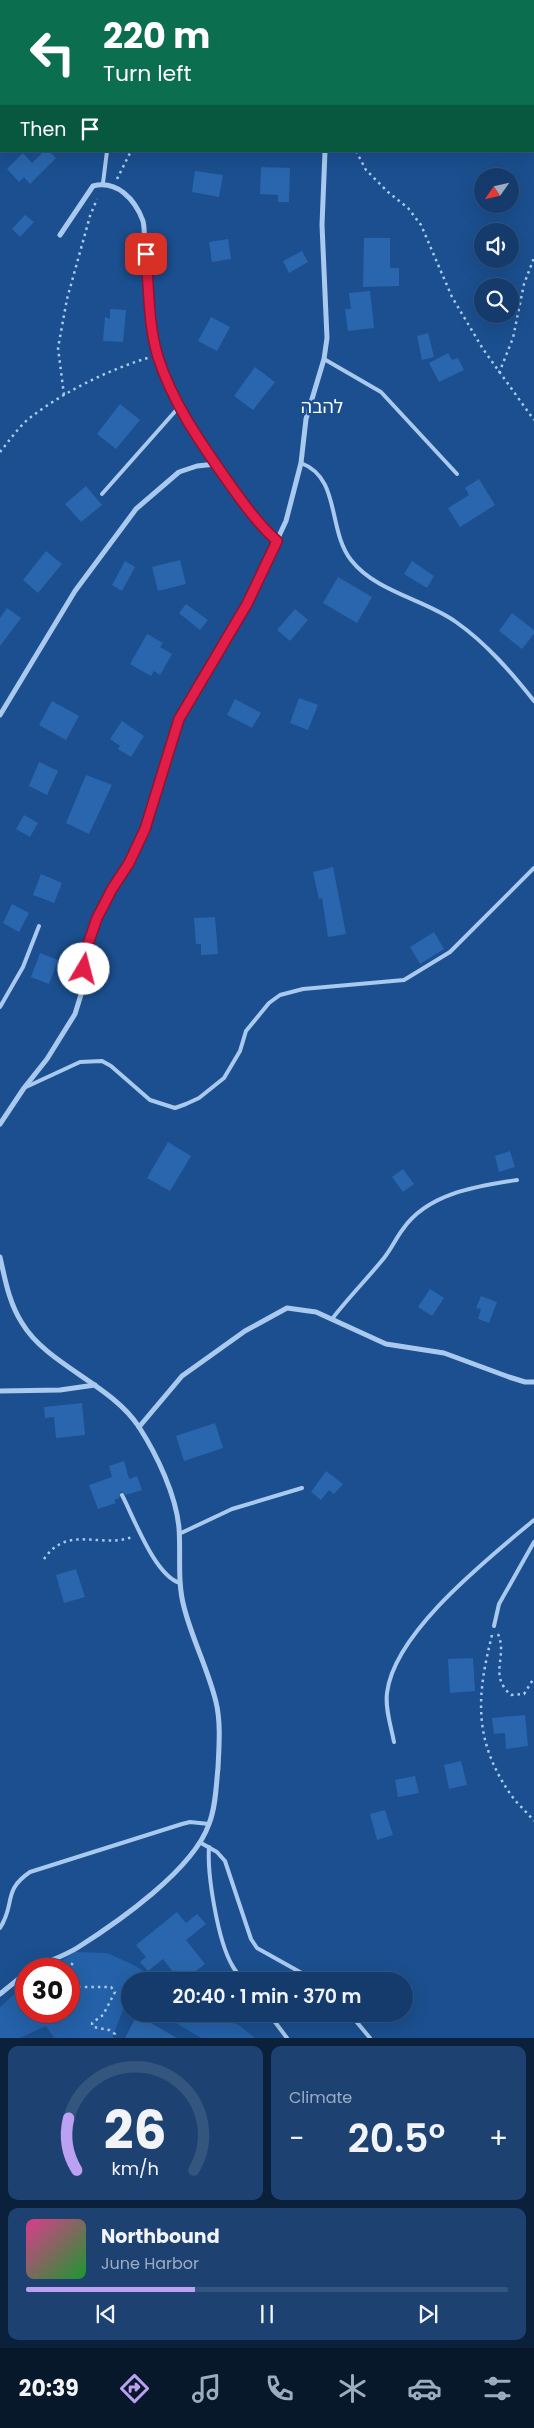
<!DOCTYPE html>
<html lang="en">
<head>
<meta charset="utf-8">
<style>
  :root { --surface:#143b6b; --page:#1d4271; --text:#f1f3f6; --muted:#9dadc1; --line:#33557e; --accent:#bca0f2 }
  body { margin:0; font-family:Poppins,"Noto Sans Hebrew",sans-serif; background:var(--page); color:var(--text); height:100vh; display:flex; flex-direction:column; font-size:19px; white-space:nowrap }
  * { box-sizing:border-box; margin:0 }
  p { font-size:16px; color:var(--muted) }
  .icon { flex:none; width:28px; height:28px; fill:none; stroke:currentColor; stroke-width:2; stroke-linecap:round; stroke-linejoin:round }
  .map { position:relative; height:2038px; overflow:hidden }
  .details { display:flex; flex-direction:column; gap:8px; padding:8px; background:#0b203b; flex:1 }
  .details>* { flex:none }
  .top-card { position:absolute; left:0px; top:0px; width:535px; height:152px; box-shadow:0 5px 20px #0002,0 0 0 1px var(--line); background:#0b6e4f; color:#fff; overflow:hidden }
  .needle { width:32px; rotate:236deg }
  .buttons { position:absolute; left:474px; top:168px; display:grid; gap:10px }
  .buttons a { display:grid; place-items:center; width:45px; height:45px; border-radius:50%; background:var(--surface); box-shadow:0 5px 20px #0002,0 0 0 1px var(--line); font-size:25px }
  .speed { position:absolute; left:15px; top:1958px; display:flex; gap:10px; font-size:25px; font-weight:700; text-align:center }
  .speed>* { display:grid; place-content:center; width:65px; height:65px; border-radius:50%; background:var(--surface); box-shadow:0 5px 20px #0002,0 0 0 1px var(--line); line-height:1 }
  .speed .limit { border:8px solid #d22; background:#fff; color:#111 }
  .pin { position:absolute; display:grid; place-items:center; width:42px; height:42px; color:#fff; margin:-21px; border-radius:10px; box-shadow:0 2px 8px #0006 }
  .me { position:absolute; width:55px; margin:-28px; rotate:8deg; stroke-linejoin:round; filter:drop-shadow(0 0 4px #0008) }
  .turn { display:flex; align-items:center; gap:18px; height:105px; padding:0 20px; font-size:22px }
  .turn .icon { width:65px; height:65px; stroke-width:2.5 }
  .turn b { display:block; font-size:35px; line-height:42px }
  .then { display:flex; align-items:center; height:48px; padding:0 20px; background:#0003; gap:10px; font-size:19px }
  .big { font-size:38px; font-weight:600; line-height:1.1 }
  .details .tile { flex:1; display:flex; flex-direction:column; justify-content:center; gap:8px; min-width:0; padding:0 18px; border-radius:10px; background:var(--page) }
  .details .dial { align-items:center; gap:0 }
  .dial svg { height:130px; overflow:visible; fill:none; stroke:var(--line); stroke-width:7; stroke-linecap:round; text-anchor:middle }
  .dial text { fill:var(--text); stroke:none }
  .song { display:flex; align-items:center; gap:15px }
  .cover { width:60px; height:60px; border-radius:8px; background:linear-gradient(135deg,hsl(330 70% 55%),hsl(130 70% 35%)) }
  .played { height:5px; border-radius:2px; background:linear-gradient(90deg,var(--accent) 35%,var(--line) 35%) }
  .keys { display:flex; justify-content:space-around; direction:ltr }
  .heat { display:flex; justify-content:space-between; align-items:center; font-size:28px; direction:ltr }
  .details .tiles { flex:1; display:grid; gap:8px; grid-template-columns:1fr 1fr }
  .tile:last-child { grid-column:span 2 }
  .trip { position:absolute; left:121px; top:1972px; width:292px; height:50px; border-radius:25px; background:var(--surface); box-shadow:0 5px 20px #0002,0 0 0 1px var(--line); font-weight:600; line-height:50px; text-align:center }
  .tabs { display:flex; height:80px; justify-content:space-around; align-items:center; background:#08182b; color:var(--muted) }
  .tabs .icon { width:35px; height:35px }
  .tabs .selected { color:var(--accent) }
  .tabs b { font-size:22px; color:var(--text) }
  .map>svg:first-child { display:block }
  .green { fill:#2461a8 }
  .building { fill:#2a66ad }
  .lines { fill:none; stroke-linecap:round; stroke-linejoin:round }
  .path { stroke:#a9c9ee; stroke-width:2.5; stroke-dasharray:2.5 4; stroke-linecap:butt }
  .service { stroke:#a9c9ee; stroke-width:4 }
  .minor { stroke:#a9c9ee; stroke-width:5 }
  .route-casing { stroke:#92132f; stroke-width:12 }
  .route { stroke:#e11d48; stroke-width:9 }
  .labels { text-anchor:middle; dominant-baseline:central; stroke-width:5; stroke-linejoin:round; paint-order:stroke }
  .quarter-label { font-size:18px; fill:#fff; stroke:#1b4f8f }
</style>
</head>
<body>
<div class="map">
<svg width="534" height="2038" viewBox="0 0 534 2038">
  <rect width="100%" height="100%" fill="#1b4f8f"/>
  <!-- green -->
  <g class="green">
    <path d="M75,1952L107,1953L136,1966L158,1981H130V1997H128L112,2038H54L46,2026L20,2038H0V2007L26,1984V2011H69V1969H48Z"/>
    <path d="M161,2014H217L240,2026L255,2038H201Z"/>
  </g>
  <!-- building -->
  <g class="building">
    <path d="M44,151H49L56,158L30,184L24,177L19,182L7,169L23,153L32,163Z"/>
    <path d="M261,167L290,168L289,202H278V195L260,194Z"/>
    <path d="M195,171L223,175L219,197L192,192Z"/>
    <path d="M25,215L34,222L20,237L12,229Z"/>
    <path d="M364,238H390V268H399V286L363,287Z"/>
    <path d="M228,239L231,259L212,262L209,242Z"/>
    <path d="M302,251L308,262L289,273L283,261Z"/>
    <path d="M370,291L374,328L348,331L345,309H351L349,293Z"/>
    <path d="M110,309L126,310L123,342L103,341L105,317L110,319Z"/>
    <path d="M211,317L230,327L217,351L198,341Z"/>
    <path d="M428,333L434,357L422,360L417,336Z"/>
    <path d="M448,353L452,360L458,358L464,370L439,382L429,363Z"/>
    <path d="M255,367L275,382L253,410L234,396Z"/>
    <path d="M120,404L140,420L116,449L97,434Z"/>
    <path d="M479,479L495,505L460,527L448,508L469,495L465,488Z"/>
    <path d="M86,486L102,505L81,522L65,504Z"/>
    <path d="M46,551L62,564L38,593L23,580Z"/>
    <path d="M180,560L186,584L158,591L152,567Z"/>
    <path d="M125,561L135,567L122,591L112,585Z"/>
    <path d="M412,561L434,576L427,588L404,574Z"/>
    <path d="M338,577L372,597L357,623L323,603Z"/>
    <path d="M186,604L208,620L200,630L179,613Z"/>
    <path d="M7,608L21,618L0,646V618Z"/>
    <path d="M295,609L308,620L290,641L277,630Z"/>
    <path d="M512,613L534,630V634L522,649L499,631Z"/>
    <path d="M147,634L163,643L160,647L172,654L160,675L154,671L151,676L130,664Z"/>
    <path d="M299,698L318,705L308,730L290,723Z"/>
    <path d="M235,699L261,713L252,728L227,715Z"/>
    <path d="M52,701L79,716L66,740L39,725Z"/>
    <path d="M122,721L144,736L131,757L118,749L120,746L110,739Z"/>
    <path d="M39,762L58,771L47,795L29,786Z"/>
    <path d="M86,775L112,785L89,834L66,823Z"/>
    <path d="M24,815L38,823L30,837L16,829Z"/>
    <path d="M333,867L346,934L328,937L322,898L319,899L313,872Z"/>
    <path d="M41,874L62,883L54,903L33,895Z"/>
    <path d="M12,904L29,913L19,932L3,923Z"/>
    <path d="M215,917L218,954L201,955V944H196L194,918Z"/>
    <path d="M434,932L444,949L420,964L410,947Z"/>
    <path d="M40,953L58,960L49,984L31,977Z"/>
    <path d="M168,1142L191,1156L170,1191L147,1178Z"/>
    <path d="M510,1151L515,1167L499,1172L495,1156Z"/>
    <path d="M403,1169L414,1184L403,1192L392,1177Z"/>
    <path d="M430,1289L444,1298L432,1316L418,1307Z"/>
    <path d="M481,1296L497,1302L489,1323L478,1319L481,1309L476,1308Z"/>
    <path d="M82,1403L85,1435L56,1438L54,1417L45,1418L44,1407Z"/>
    <path d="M215,1423L223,1448L184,1461L176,1436Z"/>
    <path d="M124,1461L129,1479L137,1476L142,1490L126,1495L121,1491L119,1498L114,1500L116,1503L98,1509L89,1485L112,1477L109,1466Z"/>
    <path d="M326,1471L343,1484L334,1494L329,1490L321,1500L311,1492Z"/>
    <path d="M76,1569L85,1597L64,1603L56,1575Z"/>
    <path d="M473,1658L475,1691L450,1693L448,1659Z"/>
    <path d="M525,1715L528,1746L506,1749L505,1733L494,1734L492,1718Z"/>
    <path d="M461,1761L467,1785L449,1789L444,1765Z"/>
    <path d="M415,1776L419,1793L398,1797L395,1780Z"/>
    <path d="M385,1810L393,1835L377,1840L370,1814Z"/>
    <path d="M177,1912L186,1923L197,1914L206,1924L186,1940L205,1964L183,1981H180L163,1959L148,1971L140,1962L146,1957L136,1945Z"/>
    <path d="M137,2015L177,2038H125Z"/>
  </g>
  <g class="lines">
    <!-- path -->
    <g class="path">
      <path d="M262,1L263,0"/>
      <path d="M356,151L366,170L388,192L408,208L421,225L452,297L483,349L534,420"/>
      <path d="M117,179L131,151"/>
      <path d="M499,373L513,338L524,284L534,258"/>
      <path d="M64,395L58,348L67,299L90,216L97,199"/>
      <path d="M0,452C10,440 19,426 31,417C65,391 110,369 151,357"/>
      <path d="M44,1559C68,1524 100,1549 132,1537"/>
      <path d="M498,1634C508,1657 488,1675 511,1695L524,1694L534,1678"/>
      <path d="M492,1635C477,1695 473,1738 509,1792C516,1803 526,1811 534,1821"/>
      <path d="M69,1978L73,1960"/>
      <path d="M69,1979L76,1987H111L115,1992L103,2015L92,2023L93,2027L109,2030L115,2034L113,2038"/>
    </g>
    <!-- service -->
    <g class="service">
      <path d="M92,1V0"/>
      <path d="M103,183L107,151"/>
      <path d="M324,359L381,392L457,474"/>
      <path d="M301,463C341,478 327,529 351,560C376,592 424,599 456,622C486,643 511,672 534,701"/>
      <path d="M102,494L179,407"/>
      <path d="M0,1007L23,967L39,926"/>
      <path d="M26,1087L80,1062L102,1061L111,1066L150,1100L175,1108L186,1104L199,1098L224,1078L240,1051L246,1031L269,1003L280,995L303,989L404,980L450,952L534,868"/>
      <path d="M332,1319C348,1298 367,1279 384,1258C392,1248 396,1238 403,1229C428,1193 478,1186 517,1180"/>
      <path d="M122,1495C134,1518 155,1576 180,1583"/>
      <path d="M179,1534L232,1509L302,1488"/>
      <path d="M494,1626L499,1604L534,1542"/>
      <path d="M394,1742C391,1726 385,1709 387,1693C394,1632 489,1558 534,1520"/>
      <path d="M201,1843L217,1852L225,1861L251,1939L257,1948L316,1981"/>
      <path d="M209,1847C207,1875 218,1941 232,1965C235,1971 240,1976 243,1981"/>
      <path d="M0,1928C16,1903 2,1891 30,1872L182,1824L190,1822L209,1824"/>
      <path d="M269,2014L287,2038"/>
      <path d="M350,2014L370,2038"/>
    </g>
    <!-- minor -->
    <g class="minor">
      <path d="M384,1L386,0"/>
      <path d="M60,235L93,186C117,180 135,199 143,221C145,229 144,239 145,248C147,273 148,298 152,323C162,384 189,427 225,477C241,500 256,522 277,541"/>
      <path d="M0,715L75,591L136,509L179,472L197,466L216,464"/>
      <path d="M0,1124L24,1088L47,1059L75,1014L83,988L88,944L93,927L112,889L137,848L145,829L179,719L247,604L286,521L301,463L306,419L324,359L327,338L322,225L325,151"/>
      <path d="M0,1257C5,1279 9,1303 22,1323C47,1365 111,1384 139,1427C157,1455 176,1495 179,1528C181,1555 177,1581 184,1607C192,1639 208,1669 216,1702C221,1723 219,1746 218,1768C216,1786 216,1806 209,1824C193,1870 118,1922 77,1948C64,1956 48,1961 34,1969"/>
      <path d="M0,1391L60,1390L95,1385"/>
      <path d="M139,1427L182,1376L245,1331L287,1308L316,1312L386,1344L444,1353L509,1377L525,1382H534"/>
      <path d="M0,1994L26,1973"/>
    </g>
  </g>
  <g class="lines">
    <!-- route casing -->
    <g class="route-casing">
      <path id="route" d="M84,969L88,944L97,918L112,889L129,863L145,829L179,719L247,604L277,541C256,522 241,500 224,476C198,439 172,401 158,357C148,325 149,287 146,254"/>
    </g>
    <!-- route -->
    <use href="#route" class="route"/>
  </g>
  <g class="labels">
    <!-- quarter labels -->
    <g class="quarter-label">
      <text x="322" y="406">להבה</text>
    </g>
  </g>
</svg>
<div class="buttons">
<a><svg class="needle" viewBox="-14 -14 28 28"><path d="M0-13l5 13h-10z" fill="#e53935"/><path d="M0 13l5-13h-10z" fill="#9dadc1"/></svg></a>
<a><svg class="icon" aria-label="sound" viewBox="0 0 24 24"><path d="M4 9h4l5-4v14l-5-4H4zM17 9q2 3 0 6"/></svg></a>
<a><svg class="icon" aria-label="search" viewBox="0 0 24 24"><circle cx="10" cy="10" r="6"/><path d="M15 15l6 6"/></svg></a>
</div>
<div class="speed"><div class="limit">30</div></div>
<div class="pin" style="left:146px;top:254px;background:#d93025"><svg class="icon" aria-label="arrive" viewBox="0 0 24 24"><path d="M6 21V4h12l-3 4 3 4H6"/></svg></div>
<svg class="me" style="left:84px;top:969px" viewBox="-20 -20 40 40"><circle r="19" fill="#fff"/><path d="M0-13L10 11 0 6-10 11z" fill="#e11d48"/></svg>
<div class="trip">20:40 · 1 min · 370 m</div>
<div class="top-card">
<div class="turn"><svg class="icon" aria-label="left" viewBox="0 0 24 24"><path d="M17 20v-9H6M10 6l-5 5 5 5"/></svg><div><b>220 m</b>Turn left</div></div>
<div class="then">Then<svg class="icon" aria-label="arrive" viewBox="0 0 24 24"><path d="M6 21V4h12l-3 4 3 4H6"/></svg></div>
</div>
</div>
<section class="details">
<div class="tiles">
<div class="tile dial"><svg viewBox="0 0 100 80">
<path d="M14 69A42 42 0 1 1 86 69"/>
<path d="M14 69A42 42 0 0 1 9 37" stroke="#bca0f2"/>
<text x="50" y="56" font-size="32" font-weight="700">26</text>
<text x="50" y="72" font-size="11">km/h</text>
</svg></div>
<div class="tile"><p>Climate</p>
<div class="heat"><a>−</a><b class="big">20.5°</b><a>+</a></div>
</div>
<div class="tile">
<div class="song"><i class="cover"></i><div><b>Northbound</b><p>June Harbor</p></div></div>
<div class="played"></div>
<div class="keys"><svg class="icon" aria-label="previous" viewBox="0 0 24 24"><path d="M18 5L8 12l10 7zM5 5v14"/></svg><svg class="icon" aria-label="pause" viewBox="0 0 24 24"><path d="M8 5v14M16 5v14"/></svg><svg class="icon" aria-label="next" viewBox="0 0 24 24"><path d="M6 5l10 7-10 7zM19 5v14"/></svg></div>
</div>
</div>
</section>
<nav class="tabs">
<b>20:39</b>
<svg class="icon selected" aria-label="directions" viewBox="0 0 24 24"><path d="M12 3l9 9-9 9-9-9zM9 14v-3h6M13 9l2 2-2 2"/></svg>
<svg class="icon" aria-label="music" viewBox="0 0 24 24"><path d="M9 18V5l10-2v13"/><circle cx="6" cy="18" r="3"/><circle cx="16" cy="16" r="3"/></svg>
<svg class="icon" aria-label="phone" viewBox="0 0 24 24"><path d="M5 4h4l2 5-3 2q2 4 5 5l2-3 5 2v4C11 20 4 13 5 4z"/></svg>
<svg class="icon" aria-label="climate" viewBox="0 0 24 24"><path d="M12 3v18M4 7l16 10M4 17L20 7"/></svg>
<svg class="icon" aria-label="car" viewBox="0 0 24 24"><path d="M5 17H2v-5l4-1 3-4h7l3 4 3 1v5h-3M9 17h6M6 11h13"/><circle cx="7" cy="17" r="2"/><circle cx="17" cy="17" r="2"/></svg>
<svg class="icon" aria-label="filters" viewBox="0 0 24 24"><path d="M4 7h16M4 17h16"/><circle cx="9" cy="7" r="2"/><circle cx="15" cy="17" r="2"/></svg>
</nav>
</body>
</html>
